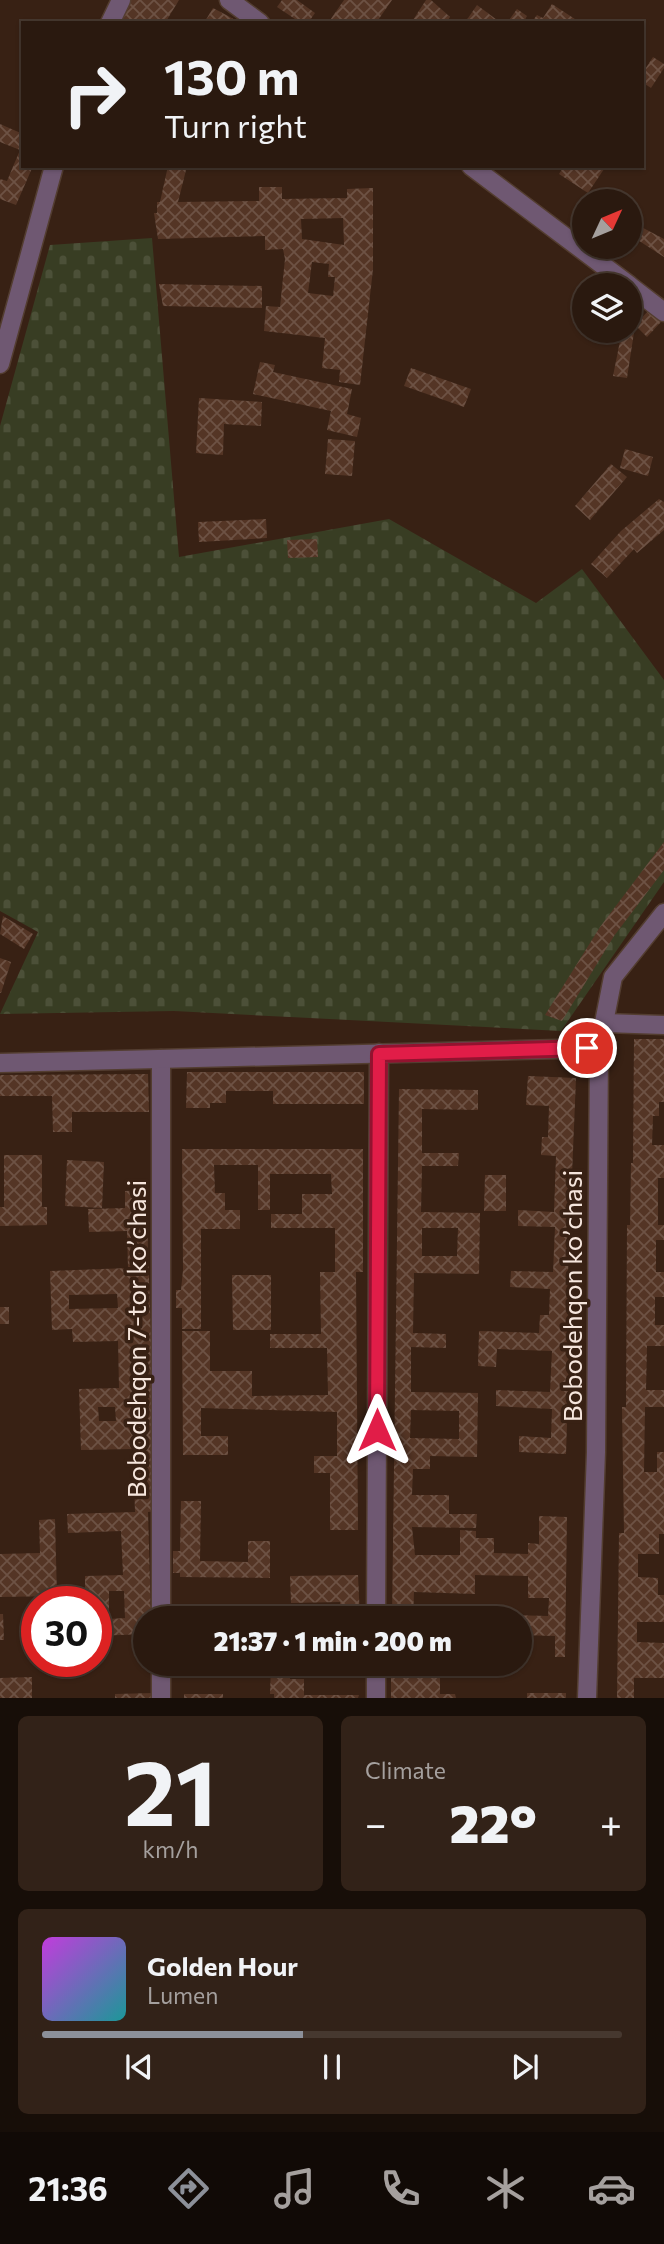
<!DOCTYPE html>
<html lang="en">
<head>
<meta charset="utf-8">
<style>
  :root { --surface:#2a190f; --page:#322218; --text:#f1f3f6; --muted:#a5a09e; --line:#46382f; --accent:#8c9099 }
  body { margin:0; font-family:Commissioner,sans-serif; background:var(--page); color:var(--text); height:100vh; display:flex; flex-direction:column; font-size:26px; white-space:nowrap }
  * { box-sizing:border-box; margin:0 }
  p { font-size:23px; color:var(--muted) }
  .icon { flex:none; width:38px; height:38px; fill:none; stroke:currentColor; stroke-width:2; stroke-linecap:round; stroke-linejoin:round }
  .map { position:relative; height:1698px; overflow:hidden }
  .drawer { display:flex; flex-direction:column; gap:18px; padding:18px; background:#170e08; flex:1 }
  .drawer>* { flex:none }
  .top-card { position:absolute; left:21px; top:21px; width:623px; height:147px; border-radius:0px; box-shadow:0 2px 5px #0004,0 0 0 2px var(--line); background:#2a190f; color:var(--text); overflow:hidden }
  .needle { width:46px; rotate:46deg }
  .buttons { position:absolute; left:572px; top:189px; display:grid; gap:14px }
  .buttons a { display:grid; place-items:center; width:70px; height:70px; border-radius:50%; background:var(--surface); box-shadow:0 2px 5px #0004,0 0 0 2px var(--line); font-size:35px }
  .speed { position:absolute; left:21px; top:1586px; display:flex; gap:14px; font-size:35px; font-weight:700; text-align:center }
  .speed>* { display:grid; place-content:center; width:91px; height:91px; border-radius:50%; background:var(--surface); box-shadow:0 2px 5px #0004,0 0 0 2px var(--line); line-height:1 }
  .speed .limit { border:10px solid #d22; background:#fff; color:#111 }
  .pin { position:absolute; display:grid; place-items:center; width:60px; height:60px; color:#fff; margin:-30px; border:4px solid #fff; border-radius:50%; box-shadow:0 2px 7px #0007 }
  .me { position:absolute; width:77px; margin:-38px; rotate:0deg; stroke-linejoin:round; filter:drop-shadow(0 0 5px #0008) }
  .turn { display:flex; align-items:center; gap:24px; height:147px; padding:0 28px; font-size:32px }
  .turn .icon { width:91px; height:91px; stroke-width:2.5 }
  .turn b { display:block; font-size:49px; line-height:60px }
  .big { font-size:52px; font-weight:800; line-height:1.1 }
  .drawer .tile { flex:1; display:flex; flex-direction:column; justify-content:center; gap:10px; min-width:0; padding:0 24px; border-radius:10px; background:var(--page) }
  .drawer .dial { align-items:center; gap:0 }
  .dial b { font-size:91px; line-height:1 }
  .song { display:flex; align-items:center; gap:21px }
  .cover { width:84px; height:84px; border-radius:10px; background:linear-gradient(135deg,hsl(290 70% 55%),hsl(180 70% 35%)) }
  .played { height:7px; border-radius:4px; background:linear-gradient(90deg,var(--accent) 45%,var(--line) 45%) }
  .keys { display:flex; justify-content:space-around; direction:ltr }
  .heat { display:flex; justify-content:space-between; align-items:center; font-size:38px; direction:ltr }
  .drawer .tiles { flex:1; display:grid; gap:18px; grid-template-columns:1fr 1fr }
  .tile:last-child { grid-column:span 2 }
  .trip { position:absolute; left:133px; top:1606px; width:399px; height:70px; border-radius:35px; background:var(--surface); box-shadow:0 2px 5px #0004,0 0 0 2px var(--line); font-weight:800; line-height:70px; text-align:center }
  .tab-bar { display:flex; height:112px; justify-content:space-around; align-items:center; background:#110a06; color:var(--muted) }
  .tab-bar .icon { width:49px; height:49px }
  .tab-bar .current { color:var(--accent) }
  .tab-bar b { font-size:32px; color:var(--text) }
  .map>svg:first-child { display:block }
  .cemetery { fill:url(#cemetery-stones) }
  .building { fill:url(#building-cross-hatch); fill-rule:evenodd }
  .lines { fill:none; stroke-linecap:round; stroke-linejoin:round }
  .minor-casing { stroke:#533d30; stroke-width:21 }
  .minor { stroke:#6f5872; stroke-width:18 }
  .route-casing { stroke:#92132f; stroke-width:18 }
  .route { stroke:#e11d48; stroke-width:12 }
  .labels { text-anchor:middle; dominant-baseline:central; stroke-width:7; stroke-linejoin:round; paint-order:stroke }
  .street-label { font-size:26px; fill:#f6e6dd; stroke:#382114 }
</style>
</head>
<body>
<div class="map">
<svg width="664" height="1698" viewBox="0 0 664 1698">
  <defs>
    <pattern id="cemetery-stones" width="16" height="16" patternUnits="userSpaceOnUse" patternTransform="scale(1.75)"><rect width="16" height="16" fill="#383d23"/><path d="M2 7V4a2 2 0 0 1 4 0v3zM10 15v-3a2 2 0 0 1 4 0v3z" fill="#4c5038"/></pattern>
    <pattern id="building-cross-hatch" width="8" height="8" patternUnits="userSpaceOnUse" patternTransform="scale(1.75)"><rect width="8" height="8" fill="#543525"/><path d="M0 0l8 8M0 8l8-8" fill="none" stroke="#6d5244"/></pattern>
  </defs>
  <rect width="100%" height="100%" fill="#382114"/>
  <!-- cemetery -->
  <path class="cemetery" d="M152,238L179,557L389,519L536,603L582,569L664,680V882L561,1031L174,1011L0,1014L38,932L0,911V426L50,245Z"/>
  <!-- building -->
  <g class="building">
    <path d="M129,0H179L165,23H115Z"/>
    <path d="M282,0H297L315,13L308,23H301L277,7Z"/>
    <path d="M344,0H392L376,23H328Z"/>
    <path d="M426,0H431L450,17L446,23H411Z"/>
    <path d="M552,4L581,23H531L537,15L543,18Z"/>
    <path d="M477,5L501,23L466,21Z"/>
    <path d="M213,8L230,17L240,23H204Z"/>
    <path d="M517,9L527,16L523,23H507Z"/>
    <path d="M653,57L664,64V68L651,88L642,82V74Z"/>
    <path d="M0,124L23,134V166H33L16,205L0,199V179L7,181L20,150L0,142Z"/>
    <path d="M168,166H187L178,202L259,201V187H282V199L347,198V189L373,188V269L360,385L339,382L340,370L322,368L325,338L264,331L266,306L280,307L285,259L283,249L265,250V236L158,239L154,213H157V202H160ZM343,218L344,245L302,239L301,219ZM312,262L329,264L328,277H335L333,296L308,293Z"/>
    <path d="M564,166H606L588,193L559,174Z"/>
    <path d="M630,221L664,239V257L630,235Z"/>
    <path d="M159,284L262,286V308L163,306Z"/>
    <path d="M649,310L661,322L647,337L635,325Z"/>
    <path d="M630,320L635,326L627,378L613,376L622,331H630Z"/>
    <path d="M260,362L275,365L273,372L352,389L347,414L361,418L357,437L327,430L331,411L253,394Z"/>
    <path d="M411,368L471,389L464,407L404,386Z"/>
    <path d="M199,398L262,402L261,426L224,424L223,455L196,453Z"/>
    <path d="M328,439L355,441L352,476L325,474Z"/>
    <path d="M625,449L653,457L648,476L620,468Z"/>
    <path d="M611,464L627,477L590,520L575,506Z"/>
    <path d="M659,499L664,502V530L637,553L634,549L607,578L591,564L621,531Z"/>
    <path d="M266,519L267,538L199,542L198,522Z"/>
    <path d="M317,539L318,557L288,558L287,540Z"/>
    <path d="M664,842V870L614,936L562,1021L545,1015L600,927Z"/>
    <path d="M3,916L33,934L24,949L0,934Z"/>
    <path d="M0,958L11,962L1,993H0Z"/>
    <path d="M634,1039H664V1102H659V1116H653L652,1145H664V1178H658V1225H664V1240H656V1272H664V1297H655V1325H664V1346H647L646,1390H664V1407H645L644,1472H657V1452H664V1534H659V1554H638V1577L658,1578V1595H664V1622H637V1642L664,1643V1678H634V1698H617L619,1533H624L622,1407H626L627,1225H630L631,1163H633Z"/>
    <path d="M187,1072H364V1104H273V1091H226V1103H210V1108H186Z"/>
    <path d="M148,1074L149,1112H72V1132H53L52,1096H0V1075Z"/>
    <path d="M528,1076L576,1078L568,1273L570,1335L566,1454L519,1452V1436L551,1438L552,1409L496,1406V1390L550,1392L552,1351L497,1349L496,1367L478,1366L479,1331L539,1333L540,1315H549L550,1289L510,1287L511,1271L553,1272L555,1227L518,1226V1210L554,1212L556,1156L541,1155L542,1137H548L549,1106L526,1105Z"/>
    <path d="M399,1089L478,1090V1110L422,1109V1153H459L458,1166H422L421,1212L480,1213L479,1274L414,1273L413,1333L446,1334V1348L411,1347V1392L478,1393L477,1457L430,1456V1469H413L412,1495H449V1514H477L476,1528L412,1527L415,1555H460V1530L476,1531V1538H494V1553L528,1554V1543L539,1544V1516L567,1517L565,1657H555V1636L520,1635V1619H510V1615L548,1616L549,1598H528V1576L475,1575V1594L414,1592L413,1619H392ZM422,1228H458L457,1256H422ZM411,1410L459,1411V1439L410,1438Z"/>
    <path d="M182,1149H363V1272H356L358,1530H330V1473H314V1456H337V1412L201,1408V1436H228V1455H183L182,1331H210V1371H252V1396L328,1395L327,1348H270V1334H321L320,1272H335V1228H271V1214H302V1194H332L331,1174H270V1210H258V1165H214L215,1193H225V1210H240V1229H201V1329H182V1308H176V1290H181L183,1270Z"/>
    <path d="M4,1155H42V1207H47V1225L0,1226V1207H4Z"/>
    <path d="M67,1160L104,1162L102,1208L65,1206Z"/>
    <path d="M485,1175H506V1211H484Z"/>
    <path d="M146,1190L157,1511L148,1512L151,1619H145V1634L96,1636V1601H85V1576L123,1575L121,1531L68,1533L67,1514L135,1512L133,1449L81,1450L79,1389L119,1388L118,1341L73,1342L72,1329L52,1330L50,1271L128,1268L127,1231L89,1232L88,1209L125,1208V1191ZM117,1294L118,1308L69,1309V1295ZM98,1407H115L116,1421H99ZM109,1591H124L125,1618L109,1619Z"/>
    <path d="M232,1275H271V1330H233Z"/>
    <rect x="0" y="1307" width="9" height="17"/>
    <path d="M181,1501H201L200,1561L248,1562V1541H270V1578L180,1577V1573H173V1551H180Z"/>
    <path d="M55,1519L57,1596L0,1597V1554L40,1553L39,1520Z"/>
    <path d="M358,1575L360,1619H340V1602L291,1603L290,1576Z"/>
    <path d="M0,1614H3L4,1640H0Z"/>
    <path d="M391,1664H411L410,1677H440V1694H455L456,1698H391Z"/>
    <path d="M271,1666H290V1679H304V1695H359L358,1698H274V1694H270Z"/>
    <path d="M32,1677V1698H0V1678Z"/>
    <path d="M154,1693V1698H115V1694Z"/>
    <rect x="527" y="1693" width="39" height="5"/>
    <rect x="184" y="1694" width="39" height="4"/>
  </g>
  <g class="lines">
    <!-- minor casing -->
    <g class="minor-casing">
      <g id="minor">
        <path d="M229,0L260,23"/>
        <path d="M110,23L121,0"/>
        <path d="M471,166L629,285"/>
        <path d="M630,286L664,312"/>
        <path d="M0,364L54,166"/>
        <path d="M605,1023L664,1025"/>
        <path d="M161,1059V1619"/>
        <path d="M0,1063L599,1048"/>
        <path d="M376,1619L379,1053"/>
        <path d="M161,1664V1698"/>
        <path d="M376,1698V1664"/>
        <path d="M587,1698L596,1452L599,1048L613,977L664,913"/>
      </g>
    </g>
    <!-- minor -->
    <use href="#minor" class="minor"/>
  </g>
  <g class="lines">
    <!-- route casing -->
    <g class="route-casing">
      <path id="route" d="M377,1430L379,1054L587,1048"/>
    </g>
    <!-- route -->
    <use href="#route" class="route"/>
  </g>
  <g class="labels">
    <!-- street labels -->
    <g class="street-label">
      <text transform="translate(571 1296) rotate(-90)">Bobodehqon koʼchasi</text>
      <text transform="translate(135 1339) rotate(-90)">Bobodehqon 7-tor koʼchasi</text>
    </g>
  </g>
</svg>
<div class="buttons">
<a><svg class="needle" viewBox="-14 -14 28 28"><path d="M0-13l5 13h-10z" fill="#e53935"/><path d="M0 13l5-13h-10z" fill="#a5a09e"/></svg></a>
<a><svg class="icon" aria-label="layers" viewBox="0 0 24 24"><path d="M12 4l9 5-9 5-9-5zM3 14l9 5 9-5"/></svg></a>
</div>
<div class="speed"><div class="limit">30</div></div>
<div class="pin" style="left:587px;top:1048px;background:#d93025"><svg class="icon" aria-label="arrive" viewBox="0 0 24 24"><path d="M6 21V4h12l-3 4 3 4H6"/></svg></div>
<svg class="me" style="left:377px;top:1430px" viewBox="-20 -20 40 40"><path d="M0-17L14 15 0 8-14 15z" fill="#e11d48" stroke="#fff" stroke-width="4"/></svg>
<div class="trip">21:37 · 1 min · 200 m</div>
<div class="top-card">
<div class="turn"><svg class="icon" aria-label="right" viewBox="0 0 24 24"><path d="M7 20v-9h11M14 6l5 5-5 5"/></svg><div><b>130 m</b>Turn right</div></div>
</div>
</div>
<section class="drawer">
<div class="tiles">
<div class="tile dial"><b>21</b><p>km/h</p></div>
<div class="tile"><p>Climate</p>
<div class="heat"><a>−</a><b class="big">22°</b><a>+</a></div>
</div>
<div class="tile">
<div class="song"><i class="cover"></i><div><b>Golden Hour</b><p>Lumen</p></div></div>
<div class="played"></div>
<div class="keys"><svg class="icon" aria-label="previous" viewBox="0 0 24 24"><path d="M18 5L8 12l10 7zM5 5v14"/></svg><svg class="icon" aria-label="pause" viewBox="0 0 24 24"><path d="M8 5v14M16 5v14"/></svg><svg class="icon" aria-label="next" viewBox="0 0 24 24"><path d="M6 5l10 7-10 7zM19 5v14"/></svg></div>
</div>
</div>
</section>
<nav class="tab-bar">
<b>21:36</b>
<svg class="icon current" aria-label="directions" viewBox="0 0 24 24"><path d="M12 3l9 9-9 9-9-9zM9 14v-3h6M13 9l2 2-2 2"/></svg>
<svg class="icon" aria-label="music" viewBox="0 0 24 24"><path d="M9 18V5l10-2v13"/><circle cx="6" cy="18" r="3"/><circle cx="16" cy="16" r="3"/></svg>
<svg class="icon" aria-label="phone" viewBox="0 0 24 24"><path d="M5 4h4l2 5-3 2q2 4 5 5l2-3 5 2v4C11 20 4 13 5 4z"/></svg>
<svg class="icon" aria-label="climate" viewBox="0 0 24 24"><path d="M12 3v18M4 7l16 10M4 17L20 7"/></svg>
<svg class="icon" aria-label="car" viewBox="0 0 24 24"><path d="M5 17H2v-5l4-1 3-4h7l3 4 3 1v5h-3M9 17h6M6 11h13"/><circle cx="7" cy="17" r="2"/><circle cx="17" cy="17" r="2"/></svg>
</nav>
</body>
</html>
